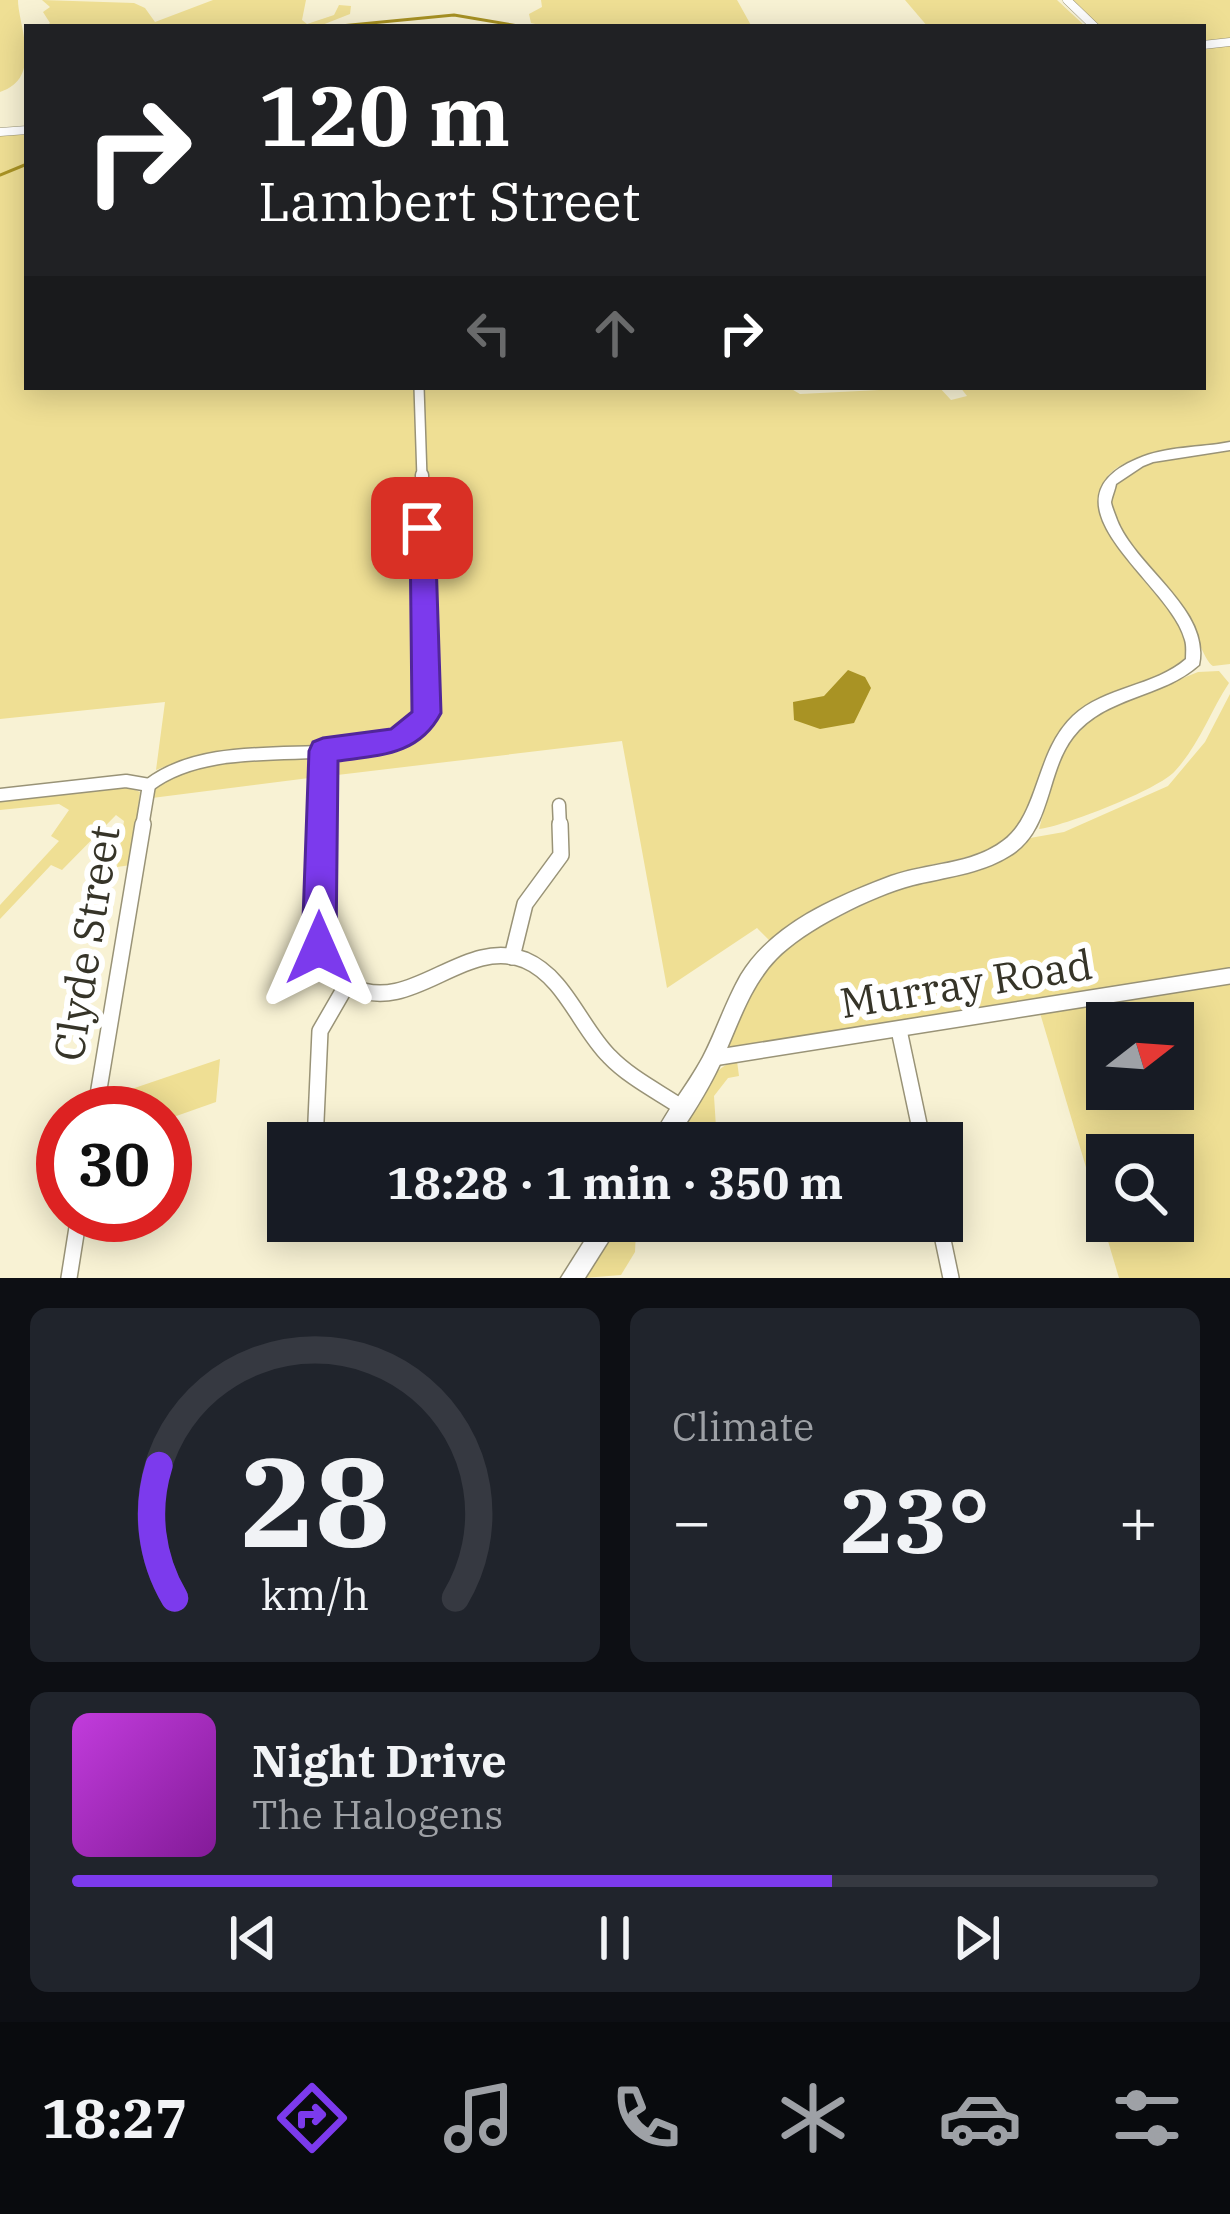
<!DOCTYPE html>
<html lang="en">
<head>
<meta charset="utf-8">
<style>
  :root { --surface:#171b24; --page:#20242c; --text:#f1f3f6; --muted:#9ea1a6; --line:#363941; --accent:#7c3aed }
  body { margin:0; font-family:"IBM Plex Serif",serif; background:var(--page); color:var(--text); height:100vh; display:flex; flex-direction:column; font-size:45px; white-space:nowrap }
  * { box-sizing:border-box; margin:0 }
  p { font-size:39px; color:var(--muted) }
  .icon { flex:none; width:66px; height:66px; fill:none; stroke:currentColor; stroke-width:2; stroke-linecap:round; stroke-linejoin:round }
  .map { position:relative; height:1278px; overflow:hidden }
  .drawer { display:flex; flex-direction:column; gap:30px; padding:30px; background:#0d0f14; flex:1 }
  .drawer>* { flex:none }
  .top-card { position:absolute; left:24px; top:24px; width:1182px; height:366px; border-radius:0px; box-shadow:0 6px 30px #0003; background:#202124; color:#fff; overflow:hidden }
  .needle { width:78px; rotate:73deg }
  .buttons { position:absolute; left:1086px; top:1002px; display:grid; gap:24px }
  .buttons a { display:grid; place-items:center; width:108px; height:108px; border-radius:0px; background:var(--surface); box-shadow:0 6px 30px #0003; font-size:60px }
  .speed { position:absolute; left:36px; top:1086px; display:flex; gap:24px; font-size:60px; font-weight:700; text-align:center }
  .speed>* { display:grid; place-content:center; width:156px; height:156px; border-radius:50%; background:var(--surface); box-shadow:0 6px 30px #0003; line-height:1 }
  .speed .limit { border:18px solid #d22; background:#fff; color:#111 }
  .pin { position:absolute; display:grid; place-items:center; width:102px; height:102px; color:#fff; margin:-51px; border-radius:24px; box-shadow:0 6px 18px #0006 }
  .me { position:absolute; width:132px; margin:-66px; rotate:0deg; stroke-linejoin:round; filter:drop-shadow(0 0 9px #0008) }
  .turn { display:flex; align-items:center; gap:42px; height:252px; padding:0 36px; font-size:54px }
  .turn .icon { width:156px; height:156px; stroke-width:2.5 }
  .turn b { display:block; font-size:84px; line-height:102px }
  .lanes { display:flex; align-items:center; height:114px; padding:0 36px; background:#0003; justify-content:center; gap:60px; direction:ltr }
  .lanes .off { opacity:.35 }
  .big { font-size:90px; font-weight:700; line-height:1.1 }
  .drawer .tile { flex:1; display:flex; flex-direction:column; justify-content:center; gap:18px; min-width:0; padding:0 42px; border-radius:18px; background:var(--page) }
  .drawer .dial { align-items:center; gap:0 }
  .dial svg { height:312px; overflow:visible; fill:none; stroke:var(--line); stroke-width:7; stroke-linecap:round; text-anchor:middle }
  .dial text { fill:var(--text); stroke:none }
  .song { display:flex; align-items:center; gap:36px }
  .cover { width:144px; height:144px; border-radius:18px; background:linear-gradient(135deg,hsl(290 70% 55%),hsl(290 70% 35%)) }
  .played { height:12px; border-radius:6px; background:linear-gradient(90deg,var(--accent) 70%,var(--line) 70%) }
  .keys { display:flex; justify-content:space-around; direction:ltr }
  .heat { display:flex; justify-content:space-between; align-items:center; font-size:66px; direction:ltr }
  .drawer .tiles { flex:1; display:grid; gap:30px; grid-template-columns:1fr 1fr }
  .tile:last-child { grid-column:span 2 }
  .trip { position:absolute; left:267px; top:1122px; width:696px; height:120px; border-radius:0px; background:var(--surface); box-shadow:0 6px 30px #0003; font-weight:700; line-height:120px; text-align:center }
  .dock { display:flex; height:192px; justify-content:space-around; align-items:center; background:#090b0e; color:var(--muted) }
  .dock .icon { width:84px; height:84px }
  .dock .selected { color:var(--accent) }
  .dock b { font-size:54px; color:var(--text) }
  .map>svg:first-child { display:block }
  .green { fill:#efdf94; fill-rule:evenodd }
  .water { fill:#a99324 }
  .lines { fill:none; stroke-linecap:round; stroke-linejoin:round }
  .stream { stroke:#a99324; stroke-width:3 }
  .minor-far3-casing { stroke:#999377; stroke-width:9 }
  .minor-far2-casing { stroke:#999377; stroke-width:12 }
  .minor-far1-casing { stroke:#999377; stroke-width:15 }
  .minor-casing { stroke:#999377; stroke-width:18 }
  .tertiary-casing { stroke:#999377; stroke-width:3 }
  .minor-far3 { stroke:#fff; stroke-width:8 }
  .minor-far2 { stroke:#fff; stroke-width:9 }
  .minor-far1 { stroke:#fff; stroke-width:12 }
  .minor { stroke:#fff; stroke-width:15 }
  .tertiary { fill:#fff; fill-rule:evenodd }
  .route { fill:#7c3aed; stroke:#51269a; stroke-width:3 }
  .labels { text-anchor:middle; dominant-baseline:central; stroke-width:12; stroke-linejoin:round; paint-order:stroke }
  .near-street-label { font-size:42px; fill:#363428; stroke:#fff }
</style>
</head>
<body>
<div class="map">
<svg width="1230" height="1278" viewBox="0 0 1230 1278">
  <rect width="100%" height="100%" fill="#f8f2d4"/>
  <!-- green -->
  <g class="green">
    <path d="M0,0H18C18,25 44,78 0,92Z"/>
    <path d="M42,0L134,3L145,8L155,22L213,0H306L302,20L307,24L334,15L339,5L351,6L350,14L317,27H45L50,23L43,12L50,7Z"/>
    <path d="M541,0H737L752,27H549L531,23L529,14L542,7Z"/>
    <path d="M905,0H1057L1086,27H928Z"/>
    <path d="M1071,0H1230V38L1203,41V27H1100Z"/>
    <path d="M1230,43V442C1197,449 1161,449 1130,461C1047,494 1162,596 1187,632L1186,657C1156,687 1107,687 1074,716C1031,752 1044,805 1011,835C980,863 930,860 891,876C849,893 810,920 771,942L757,928L667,988L622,741L329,776L330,763L339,755C370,749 415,750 431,718L423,387H788L800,394L939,387L951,400L967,396L960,387H1203V46Z"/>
    <path d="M27,131V387H415L423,703C420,710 416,722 410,727C374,759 215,743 156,770L165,702L0,719V133Z"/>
    <path d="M1230,449V664L1213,666C1204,662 1191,619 1179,604C1149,567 1065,495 1146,464C1172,454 1203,455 1230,449Z"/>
    <path d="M1219,671L1229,683C1210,712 1199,745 1175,771C1160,789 1062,827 1039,829L1061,750L1099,712L1198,672Z"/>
    <path d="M1230,694V971L728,1049L727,1040L760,974L773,958L813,930L881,896L1030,838L1064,832L1168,786L1205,742Z"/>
    <path d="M303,756L316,763L317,777L152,798C163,757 266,758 303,756Z"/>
    <path d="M126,786L140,792L131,865L117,867L124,821L116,815L62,870L51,865L0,919V905L59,841L51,836L69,810L59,804L0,810V799Z"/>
    <path d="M1230,982V1278H1119L1040,1013ZM1107,1023H1173V1089H1107ZM1107,1155H1173V1221H1107Z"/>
    <path d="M220,1059L216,1102L165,1120V1113H103L105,1098Z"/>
    <path d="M737,1061L739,1076L728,1078L714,1096L717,1143H681C681,1115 709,1066 737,1061Z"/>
    <path d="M627,1225L636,1231L635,1252L621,1275L584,1278L614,1230Z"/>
  </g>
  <!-- water -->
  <path class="water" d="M848,670L865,677L871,688L854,723L820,729L794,720L793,702L824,696Z"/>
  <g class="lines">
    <!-- stream -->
    <g class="stream">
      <path d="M330,27L454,15L524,27"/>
      <path d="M0,175L27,164"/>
    </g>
    <!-- minor-far3 casing -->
    <g class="minor-far3-casing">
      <g id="minor-far3">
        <path d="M1067,0L1095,27"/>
        <path d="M1203,45L1230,42"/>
        <path d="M0,132L27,130"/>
      </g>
    </g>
    <!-- minor-far2 casing -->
    <g class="minor-far2-casing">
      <path id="minor-far2" d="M419,387L422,478"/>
    </g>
    <!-- minor-far1 casing -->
    <g class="minor-far1-casing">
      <g id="minor-far1">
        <path d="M149,785C222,729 355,774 415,729L428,698L422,475"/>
        <path d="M0,795L126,781L149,785"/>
        <path d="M559,805L560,827"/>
        <path d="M142,827L149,785"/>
        <path d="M321,827L323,751"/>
      </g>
    </g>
    <!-- minor casing -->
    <g class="minor-casing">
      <g id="minor">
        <path d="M321,824C320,862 313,906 319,944C322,963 332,977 350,986C412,1017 463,936 525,960C565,977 580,1027 609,1056C630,1078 659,1092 684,1109"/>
        <path d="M512,957L525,904L561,855L560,824"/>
        <path d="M899,1030L923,1143"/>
        <path d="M713,1058L1230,976"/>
        <path d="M95,1113L143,824"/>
        <path d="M315,1143L320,1031L346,986"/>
        <path d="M939,1221L951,1278"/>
        <path d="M69,1278L79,1215"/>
      </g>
    </g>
    <!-- tertiary casing -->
    <g class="tertiary-casing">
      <g id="tertiary">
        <path d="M1230,442V450L1153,462L1143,466L1116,484C1115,490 1112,496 1111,502C1111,505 1116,517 1117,520C1136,568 1211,610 1199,665C1162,698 1105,696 1073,737C1045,773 1052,831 1009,856C980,874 945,877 913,885C872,896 805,929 776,959C748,988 737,1028 720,1064C707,1092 690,1118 673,1143H651C664,1113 687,1087 703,1057C717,1030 726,1001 741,975C773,923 836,897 891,876C927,863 972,865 1003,841C1040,814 1035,752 1073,716C1105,686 1154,687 1186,659C1186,653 1187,646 1185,640C1172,585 1033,503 1137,459C1166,446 1200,448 1230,442Z"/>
        <path d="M597,1221H621L585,1278H561Z"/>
      </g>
    </g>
    <!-- minor-far3 -->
    <use href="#minor-far3" class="minor-far3"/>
    <!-- minor-far2 -->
    <use href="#minor-far2" class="minor-far2"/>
    <!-- minor-far1 -->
    <use href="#minor-far1" class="minor-far1"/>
    <!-- minor -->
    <use href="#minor" class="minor"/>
    <!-- tertiary -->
    <use href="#tertiary" class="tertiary"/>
  </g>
  <!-- route -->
  <path class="route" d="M422,520L435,528L441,713C419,755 381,755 338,761L336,948L331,959L319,964L307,959L302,948L309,751L313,742L323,738L391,729L412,712L410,528Z"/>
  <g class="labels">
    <!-- near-street labels -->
    <g class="near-street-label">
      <text transform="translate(86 943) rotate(-81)">Clyde Street</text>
      <text transform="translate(966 983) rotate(-9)">Murray Road</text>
    </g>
  </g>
</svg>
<div class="buttons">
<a><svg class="needle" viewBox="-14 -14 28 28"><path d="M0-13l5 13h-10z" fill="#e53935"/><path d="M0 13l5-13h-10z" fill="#9ea1a6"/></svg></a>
<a><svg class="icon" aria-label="search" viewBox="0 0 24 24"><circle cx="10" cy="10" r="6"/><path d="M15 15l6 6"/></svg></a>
</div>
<div class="speed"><div class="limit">30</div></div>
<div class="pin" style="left:422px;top:528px;background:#d93025"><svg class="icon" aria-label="arrive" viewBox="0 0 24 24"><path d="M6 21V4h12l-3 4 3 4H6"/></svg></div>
<svg class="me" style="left:319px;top:948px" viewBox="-20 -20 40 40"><path d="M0-17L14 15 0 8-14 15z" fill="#7c3aed" stroke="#fff" stroke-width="4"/></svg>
<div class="trip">18:28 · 1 min · 350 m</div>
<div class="top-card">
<div class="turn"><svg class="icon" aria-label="right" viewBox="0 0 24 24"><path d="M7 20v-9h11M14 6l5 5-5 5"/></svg><div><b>120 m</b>Lambert Street</div></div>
<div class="lanes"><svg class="icon off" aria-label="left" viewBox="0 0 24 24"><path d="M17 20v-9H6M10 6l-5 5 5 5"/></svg><svg class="icon off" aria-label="ahead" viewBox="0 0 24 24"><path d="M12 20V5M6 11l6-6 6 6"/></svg><svg class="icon" aria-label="right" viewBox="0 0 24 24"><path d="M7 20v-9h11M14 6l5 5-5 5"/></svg></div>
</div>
</div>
<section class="drawer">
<div class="tiles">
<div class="tile dial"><svg viewBox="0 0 100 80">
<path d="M14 69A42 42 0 1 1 86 69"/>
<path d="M14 69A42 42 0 0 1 10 35" stroke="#7c3aed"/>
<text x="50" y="56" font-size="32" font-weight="700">28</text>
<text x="50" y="72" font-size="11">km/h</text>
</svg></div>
<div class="tile"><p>Climate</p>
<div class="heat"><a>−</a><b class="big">23°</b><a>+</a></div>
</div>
<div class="tile">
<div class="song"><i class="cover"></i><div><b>Night Drive</b><p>The Halogens</p></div></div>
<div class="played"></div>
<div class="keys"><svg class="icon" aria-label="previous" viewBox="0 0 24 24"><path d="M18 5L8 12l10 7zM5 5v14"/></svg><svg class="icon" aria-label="pause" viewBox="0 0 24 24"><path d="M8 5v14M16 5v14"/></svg><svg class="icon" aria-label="next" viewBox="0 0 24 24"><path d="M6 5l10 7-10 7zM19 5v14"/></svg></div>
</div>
</div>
</section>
<nav class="dock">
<b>18:27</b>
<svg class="icon selected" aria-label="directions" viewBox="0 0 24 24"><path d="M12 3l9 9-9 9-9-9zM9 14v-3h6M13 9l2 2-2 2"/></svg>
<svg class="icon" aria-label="music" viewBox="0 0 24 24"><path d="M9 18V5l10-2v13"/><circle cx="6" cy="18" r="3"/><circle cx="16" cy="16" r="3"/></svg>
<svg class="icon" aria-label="phone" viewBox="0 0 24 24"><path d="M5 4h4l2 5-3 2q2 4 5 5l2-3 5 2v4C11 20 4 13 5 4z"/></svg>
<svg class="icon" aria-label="climate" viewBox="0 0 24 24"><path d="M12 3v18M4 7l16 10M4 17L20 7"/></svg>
<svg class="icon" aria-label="car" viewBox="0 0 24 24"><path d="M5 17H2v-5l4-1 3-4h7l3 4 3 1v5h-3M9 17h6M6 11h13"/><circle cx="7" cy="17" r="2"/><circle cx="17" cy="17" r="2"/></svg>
<svg class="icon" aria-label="filters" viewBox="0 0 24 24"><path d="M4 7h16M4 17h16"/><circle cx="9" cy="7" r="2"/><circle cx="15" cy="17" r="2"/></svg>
</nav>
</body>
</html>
